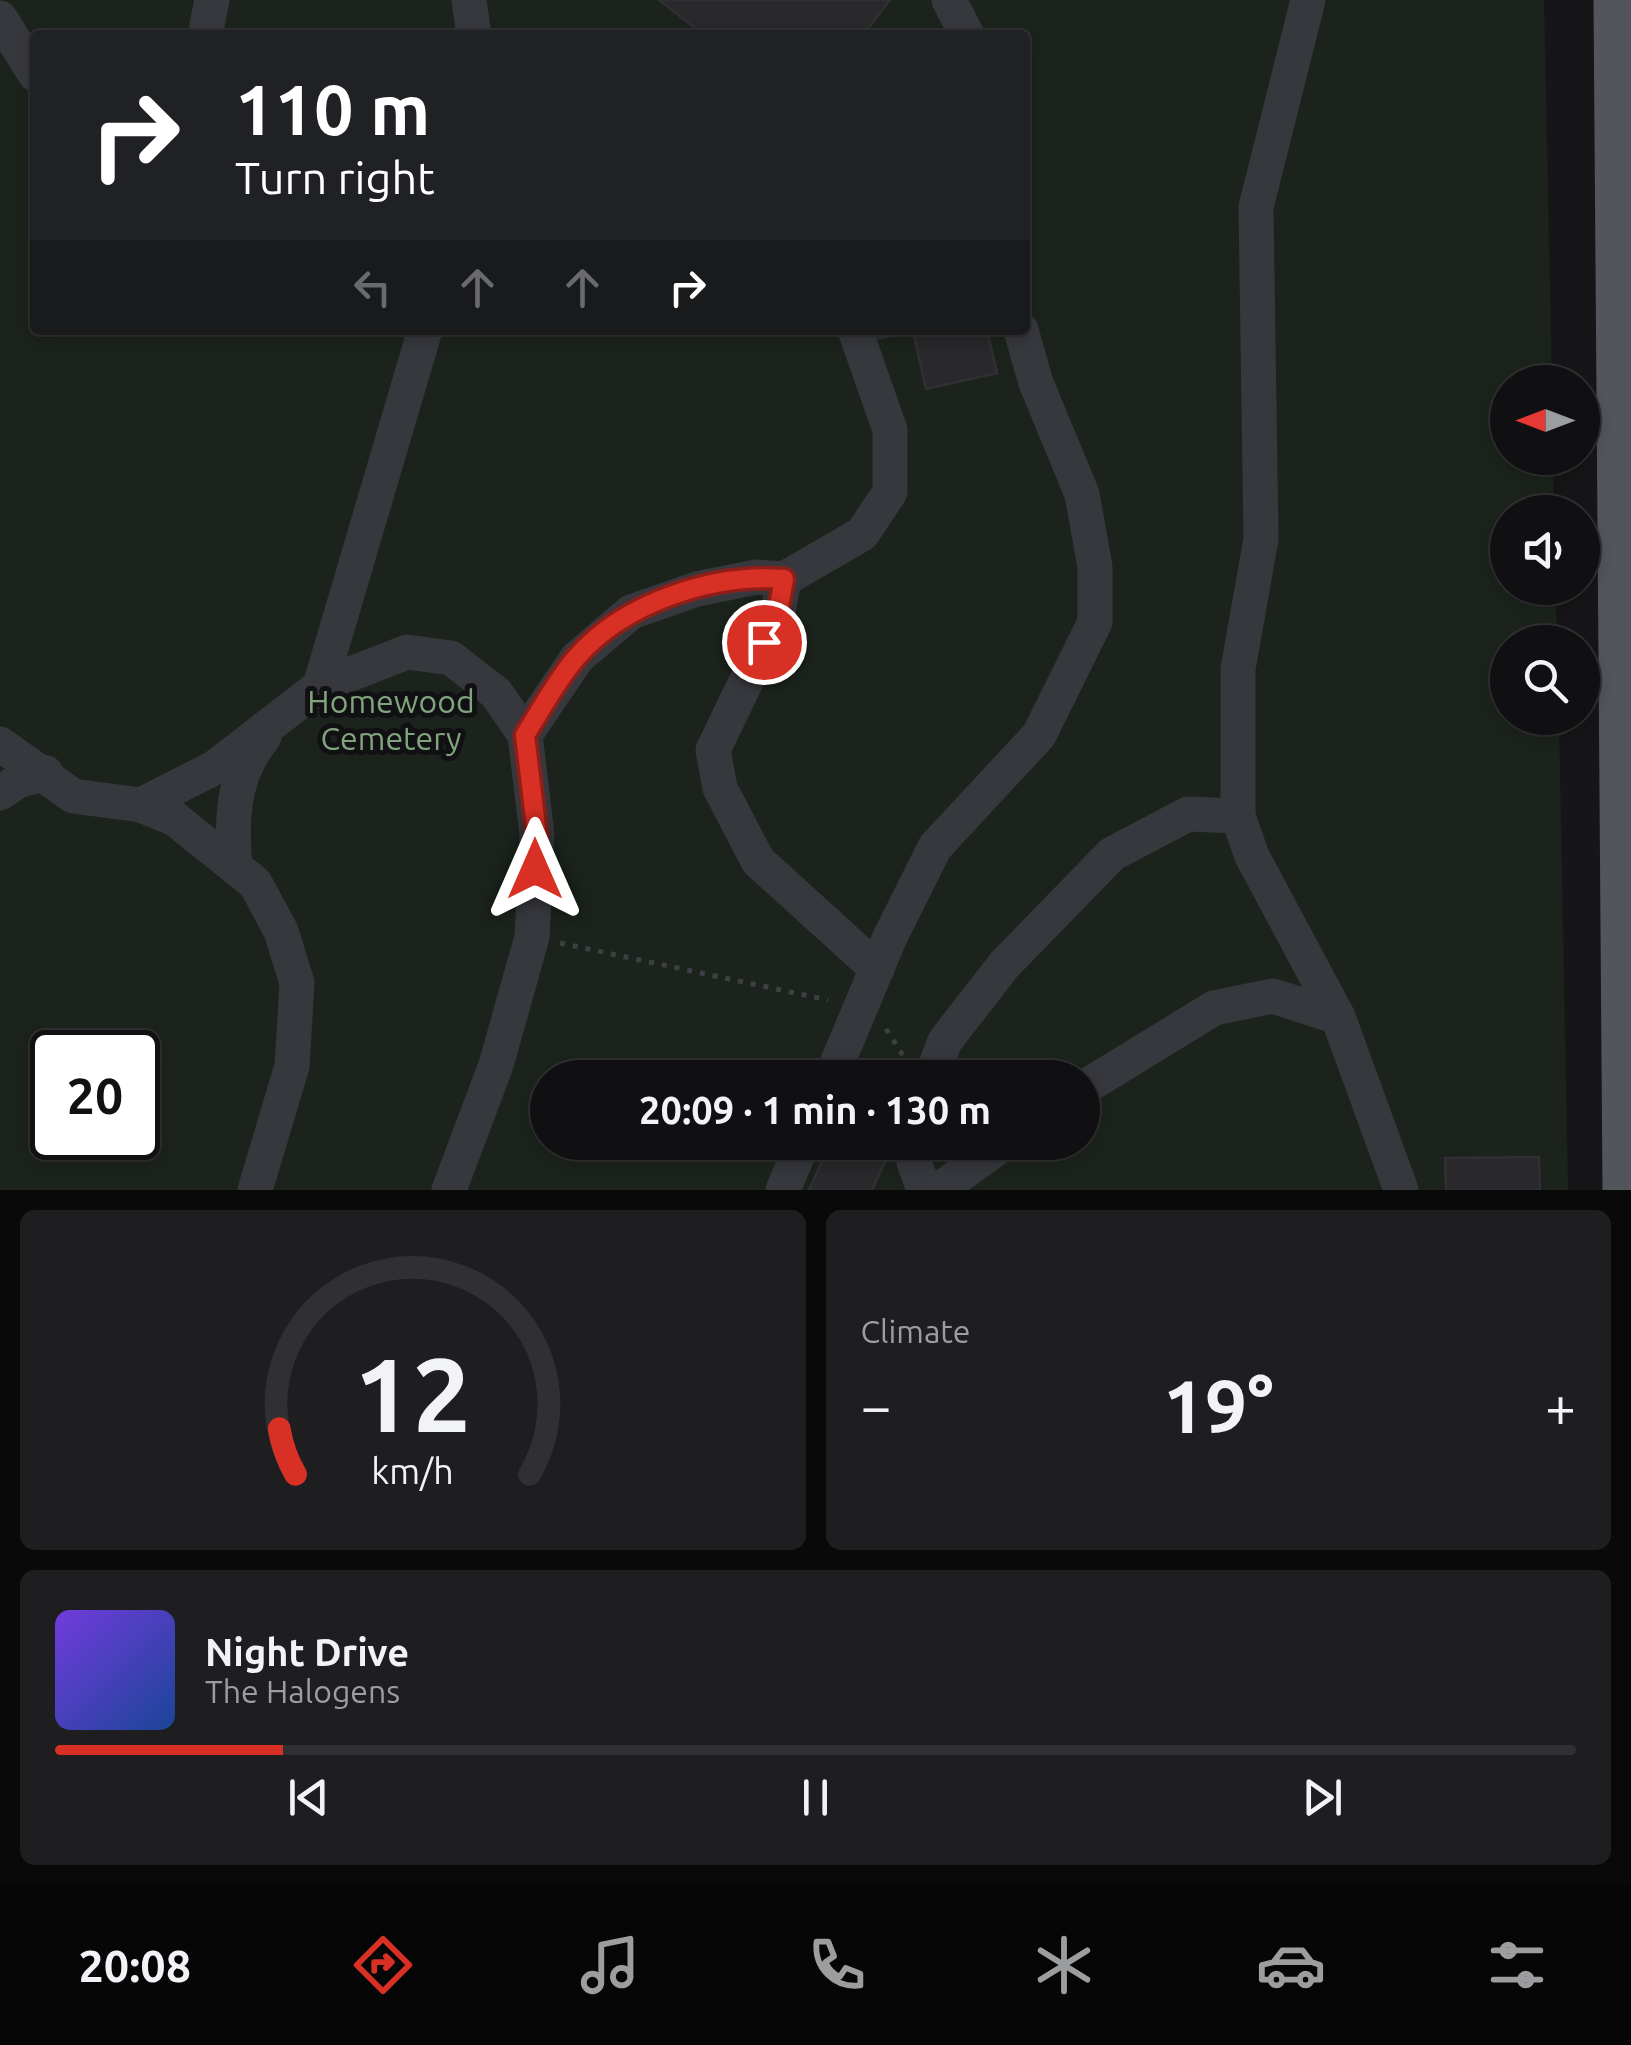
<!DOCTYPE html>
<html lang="en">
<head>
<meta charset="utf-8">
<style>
  :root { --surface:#101012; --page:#1e1e20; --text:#f1f3f6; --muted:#9c9d9f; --line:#303032; --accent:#d93025 }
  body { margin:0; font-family:Ubuntu,sans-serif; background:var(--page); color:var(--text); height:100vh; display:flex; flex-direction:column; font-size:38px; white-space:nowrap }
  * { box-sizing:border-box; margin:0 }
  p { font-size:32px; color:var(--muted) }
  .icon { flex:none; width:55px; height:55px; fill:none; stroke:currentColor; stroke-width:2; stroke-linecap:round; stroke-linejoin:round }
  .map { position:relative; height:1190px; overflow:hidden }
  .details { display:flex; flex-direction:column; gap:20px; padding:20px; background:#09090a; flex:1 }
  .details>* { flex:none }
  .hud { position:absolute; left:30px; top:30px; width:1000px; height:305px; border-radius:10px; box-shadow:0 5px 15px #0003,0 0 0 2px var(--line); background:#202124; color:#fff; overflow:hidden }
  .needle { width:65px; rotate:270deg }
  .fabs { position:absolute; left:1490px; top:365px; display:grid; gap:20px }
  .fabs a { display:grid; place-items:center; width:110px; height:110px; border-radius:50%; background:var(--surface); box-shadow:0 5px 15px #0003,0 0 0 2px var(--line); font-size:50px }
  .speed { position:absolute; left:30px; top:1030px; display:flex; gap:20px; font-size:50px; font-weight:700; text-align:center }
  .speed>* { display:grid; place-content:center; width:130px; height:130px; border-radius:50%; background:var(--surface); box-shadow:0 5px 15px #0003,0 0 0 2px var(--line); line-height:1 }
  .speed .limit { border:5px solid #111; border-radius:15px; background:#fff; color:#111 }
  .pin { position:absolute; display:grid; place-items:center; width:85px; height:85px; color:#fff; margin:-42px; border:5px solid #fff; border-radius:50%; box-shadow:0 2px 10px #0007 }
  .me { position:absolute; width:110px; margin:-55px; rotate:0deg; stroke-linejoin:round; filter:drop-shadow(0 0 8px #0008) }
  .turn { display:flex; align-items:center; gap:35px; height:210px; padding:0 40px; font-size:45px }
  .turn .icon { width:130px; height:130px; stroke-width:2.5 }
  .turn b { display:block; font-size:70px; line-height:85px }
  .lanes { display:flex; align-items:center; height:95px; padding:0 40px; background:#0003; justify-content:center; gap:50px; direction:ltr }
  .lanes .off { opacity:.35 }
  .big { font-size:75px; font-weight:600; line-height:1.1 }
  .details .widget { flex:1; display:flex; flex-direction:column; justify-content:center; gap:15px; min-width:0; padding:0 35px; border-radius:15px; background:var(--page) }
  .details .dial { align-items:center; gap:0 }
  .dial svg { height:260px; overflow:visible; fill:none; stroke:var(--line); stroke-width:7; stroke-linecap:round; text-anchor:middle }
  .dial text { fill:var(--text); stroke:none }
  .song { display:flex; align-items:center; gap:30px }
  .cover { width:120px; height:120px; border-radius:15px; background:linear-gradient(135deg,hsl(260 70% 55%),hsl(220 70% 35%)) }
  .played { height:10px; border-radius:5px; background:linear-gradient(90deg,var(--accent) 15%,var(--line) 15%) }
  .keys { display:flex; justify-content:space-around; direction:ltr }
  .heat { display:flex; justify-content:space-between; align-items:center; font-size:55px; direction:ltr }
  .details .tiles { flex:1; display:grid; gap:20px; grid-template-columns:1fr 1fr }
  .widget:last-child { grid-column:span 2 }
  .trip { position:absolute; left:530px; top:1060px; width:570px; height:100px; border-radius:50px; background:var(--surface); box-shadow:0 5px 15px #0003,0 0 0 2px var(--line); font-weight:600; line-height:100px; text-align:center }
  .dock { display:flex; height:160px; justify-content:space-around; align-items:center; background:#060607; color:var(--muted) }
  .dock .icon { width:70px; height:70px }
  .dock .selected { color:var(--accent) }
  .dock b { font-size:45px; color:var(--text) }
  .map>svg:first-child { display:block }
  .green { fill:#1c231c; fill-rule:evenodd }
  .building { fill:#29292c; stroke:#303034; stroke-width:2.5 }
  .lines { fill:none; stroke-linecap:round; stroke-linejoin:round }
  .path { stroke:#3c4044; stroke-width:5; stroke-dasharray:5 8; stroke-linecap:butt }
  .minor { stroke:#37383d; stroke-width:35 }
  .major { stroke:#52565c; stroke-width:45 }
  .route-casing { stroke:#8d1f18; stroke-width:25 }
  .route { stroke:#d93025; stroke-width:18 }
  .labels { text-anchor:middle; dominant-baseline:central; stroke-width:10; stroke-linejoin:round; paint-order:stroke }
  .park-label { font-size:32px; fill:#81a47e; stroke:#111113 }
</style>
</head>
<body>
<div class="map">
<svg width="1631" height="1190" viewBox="0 0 1631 1190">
  <rect width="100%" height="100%" fill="#161618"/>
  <!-- green -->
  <path class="green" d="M0,0H1544L1552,382H1508V458H1553L1554,512H1508V588H1556L1557,642H1508V718H1559L1568,1190H0ZM35,35H1025V330H35ZM52,1052H138V1138H52ZM548,1078H1082V1142H548Z"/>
  <!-- building -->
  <g class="building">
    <path d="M659,0H890L863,35H704Z"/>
    <path d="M875,330H987L997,373L926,389L913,331L877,339Z"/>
    <path d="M831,1142H894L872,1190H809Z"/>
    <path d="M1539,1157L1540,1190H1446L1445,1158Z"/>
  </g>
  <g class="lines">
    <!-- path -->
    <g class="path">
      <path d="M560,943L828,1000"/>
      <path d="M886,1029L904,1057"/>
    </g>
    <!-- minor -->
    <g class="minor">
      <path d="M469,0L474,35"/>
      <path d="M949,0L967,35"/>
      <path d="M1308,0L1256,207L1261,539L1238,669V816L1252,856L1338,1017L1401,1190"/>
      <path d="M0,18L35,74"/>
      <path d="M205,35L212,0"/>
      <path d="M784,579L777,617L713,750L720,788L758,861L877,969"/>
      <path d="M320,686L425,330"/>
      <path d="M525,735L577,658L631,612L697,589L756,577L784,579L862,534L890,492V430L855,330"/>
      <path d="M0,744L73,796L141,805L175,819L255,883L281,931L297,983L292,1066L255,1190"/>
      <path d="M0,793L18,781L46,773"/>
      <path d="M141,805L214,768L320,686L407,652L451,658L496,693L525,735L537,835L532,937L496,1065L449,1190"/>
      <path d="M235,867C231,820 232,775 264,737"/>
      <path d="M831,1078L890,937L935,847L1039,735L1095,622V567L1082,494L1036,383L1021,330"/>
      <path d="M931,1078L945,1041L1004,965L1112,854L1188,814L1238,816"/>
      <path d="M1082,1089L1214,1008L1273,996L1338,1017"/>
      <path d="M917,1142L914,1162L924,1190"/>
      <path d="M783,1190L803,1142"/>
      <path d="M939,1190L1005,1142"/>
    </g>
    <!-- major -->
    <path class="major" d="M1616,0L1625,1190"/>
  </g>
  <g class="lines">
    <!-- route casing -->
    <g class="route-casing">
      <path id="route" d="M535,869L537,835L525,735C541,710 556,681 576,658C623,603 713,573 784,579L777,617L764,642"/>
    </g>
    <!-- route -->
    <use href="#route" class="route"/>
  </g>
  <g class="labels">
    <!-- park labels -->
    <g class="park-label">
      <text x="391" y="701">Homewood<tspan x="391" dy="37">Cemetery</tspan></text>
    </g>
  </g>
</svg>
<div class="fabs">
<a><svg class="needle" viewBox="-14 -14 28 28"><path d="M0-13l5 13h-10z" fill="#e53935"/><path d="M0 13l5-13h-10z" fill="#9c9d9f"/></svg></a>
<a><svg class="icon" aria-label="sound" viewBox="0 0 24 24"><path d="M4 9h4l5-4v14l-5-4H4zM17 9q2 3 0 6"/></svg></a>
<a><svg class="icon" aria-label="search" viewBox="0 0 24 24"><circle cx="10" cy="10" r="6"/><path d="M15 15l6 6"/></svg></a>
</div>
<div class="speed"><div class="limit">20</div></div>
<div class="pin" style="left:764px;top:642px;background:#d93025"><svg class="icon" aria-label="arrive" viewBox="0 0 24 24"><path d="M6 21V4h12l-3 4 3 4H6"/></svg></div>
<svg class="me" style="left:535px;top:869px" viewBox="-20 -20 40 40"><path d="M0-17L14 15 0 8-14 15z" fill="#d93025" stroke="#fff" stroke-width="4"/></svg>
<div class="trip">20:09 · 1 min · 130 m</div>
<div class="hud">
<div class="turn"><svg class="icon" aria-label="right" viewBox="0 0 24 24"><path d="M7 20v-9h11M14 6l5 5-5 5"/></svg><div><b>110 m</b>Turn right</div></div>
<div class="lanes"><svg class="icon off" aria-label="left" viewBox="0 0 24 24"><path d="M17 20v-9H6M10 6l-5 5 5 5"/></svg><svg class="icon off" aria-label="ahead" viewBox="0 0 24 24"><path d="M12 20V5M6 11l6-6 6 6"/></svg><svg class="icon off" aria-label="ahead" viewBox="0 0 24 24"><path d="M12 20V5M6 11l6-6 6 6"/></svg><svg class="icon" aria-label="right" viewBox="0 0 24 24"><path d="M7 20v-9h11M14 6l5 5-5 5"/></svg></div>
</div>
</div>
<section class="details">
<div class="tiles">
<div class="widget dial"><svg viewBox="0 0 100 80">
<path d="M14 69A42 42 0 1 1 86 69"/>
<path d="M14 69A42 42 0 0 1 9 55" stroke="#d93025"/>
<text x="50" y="56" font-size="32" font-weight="700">12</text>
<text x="50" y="72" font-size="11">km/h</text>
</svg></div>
<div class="widget"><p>Climate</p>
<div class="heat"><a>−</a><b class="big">19°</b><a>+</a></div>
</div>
<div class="widget">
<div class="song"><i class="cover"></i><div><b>Night Drive</b><p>The Halogens</p></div></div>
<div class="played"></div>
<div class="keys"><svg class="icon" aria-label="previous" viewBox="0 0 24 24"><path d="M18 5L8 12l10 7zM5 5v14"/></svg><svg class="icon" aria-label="pause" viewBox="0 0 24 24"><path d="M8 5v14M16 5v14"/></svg><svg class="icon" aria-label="next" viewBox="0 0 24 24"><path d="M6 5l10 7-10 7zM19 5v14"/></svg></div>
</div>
</div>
</section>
<nav class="dock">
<b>20:08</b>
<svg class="icon selected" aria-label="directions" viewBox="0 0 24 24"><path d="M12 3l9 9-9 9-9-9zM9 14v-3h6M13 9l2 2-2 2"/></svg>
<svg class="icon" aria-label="music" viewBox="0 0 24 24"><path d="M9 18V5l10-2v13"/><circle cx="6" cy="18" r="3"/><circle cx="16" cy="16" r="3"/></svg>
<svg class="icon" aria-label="phone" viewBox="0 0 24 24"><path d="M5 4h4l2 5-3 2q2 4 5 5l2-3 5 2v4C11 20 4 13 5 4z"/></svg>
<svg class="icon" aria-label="climate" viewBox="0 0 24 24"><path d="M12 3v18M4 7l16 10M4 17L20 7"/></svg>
<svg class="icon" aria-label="car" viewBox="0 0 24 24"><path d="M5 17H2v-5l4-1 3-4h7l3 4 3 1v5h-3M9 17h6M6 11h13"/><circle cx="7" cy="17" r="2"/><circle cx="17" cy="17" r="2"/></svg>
<svg class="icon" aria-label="filters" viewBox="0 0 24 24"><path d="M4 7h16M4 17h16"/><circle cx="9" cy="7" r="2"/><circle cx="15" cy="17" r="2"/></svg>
</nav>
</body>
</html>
